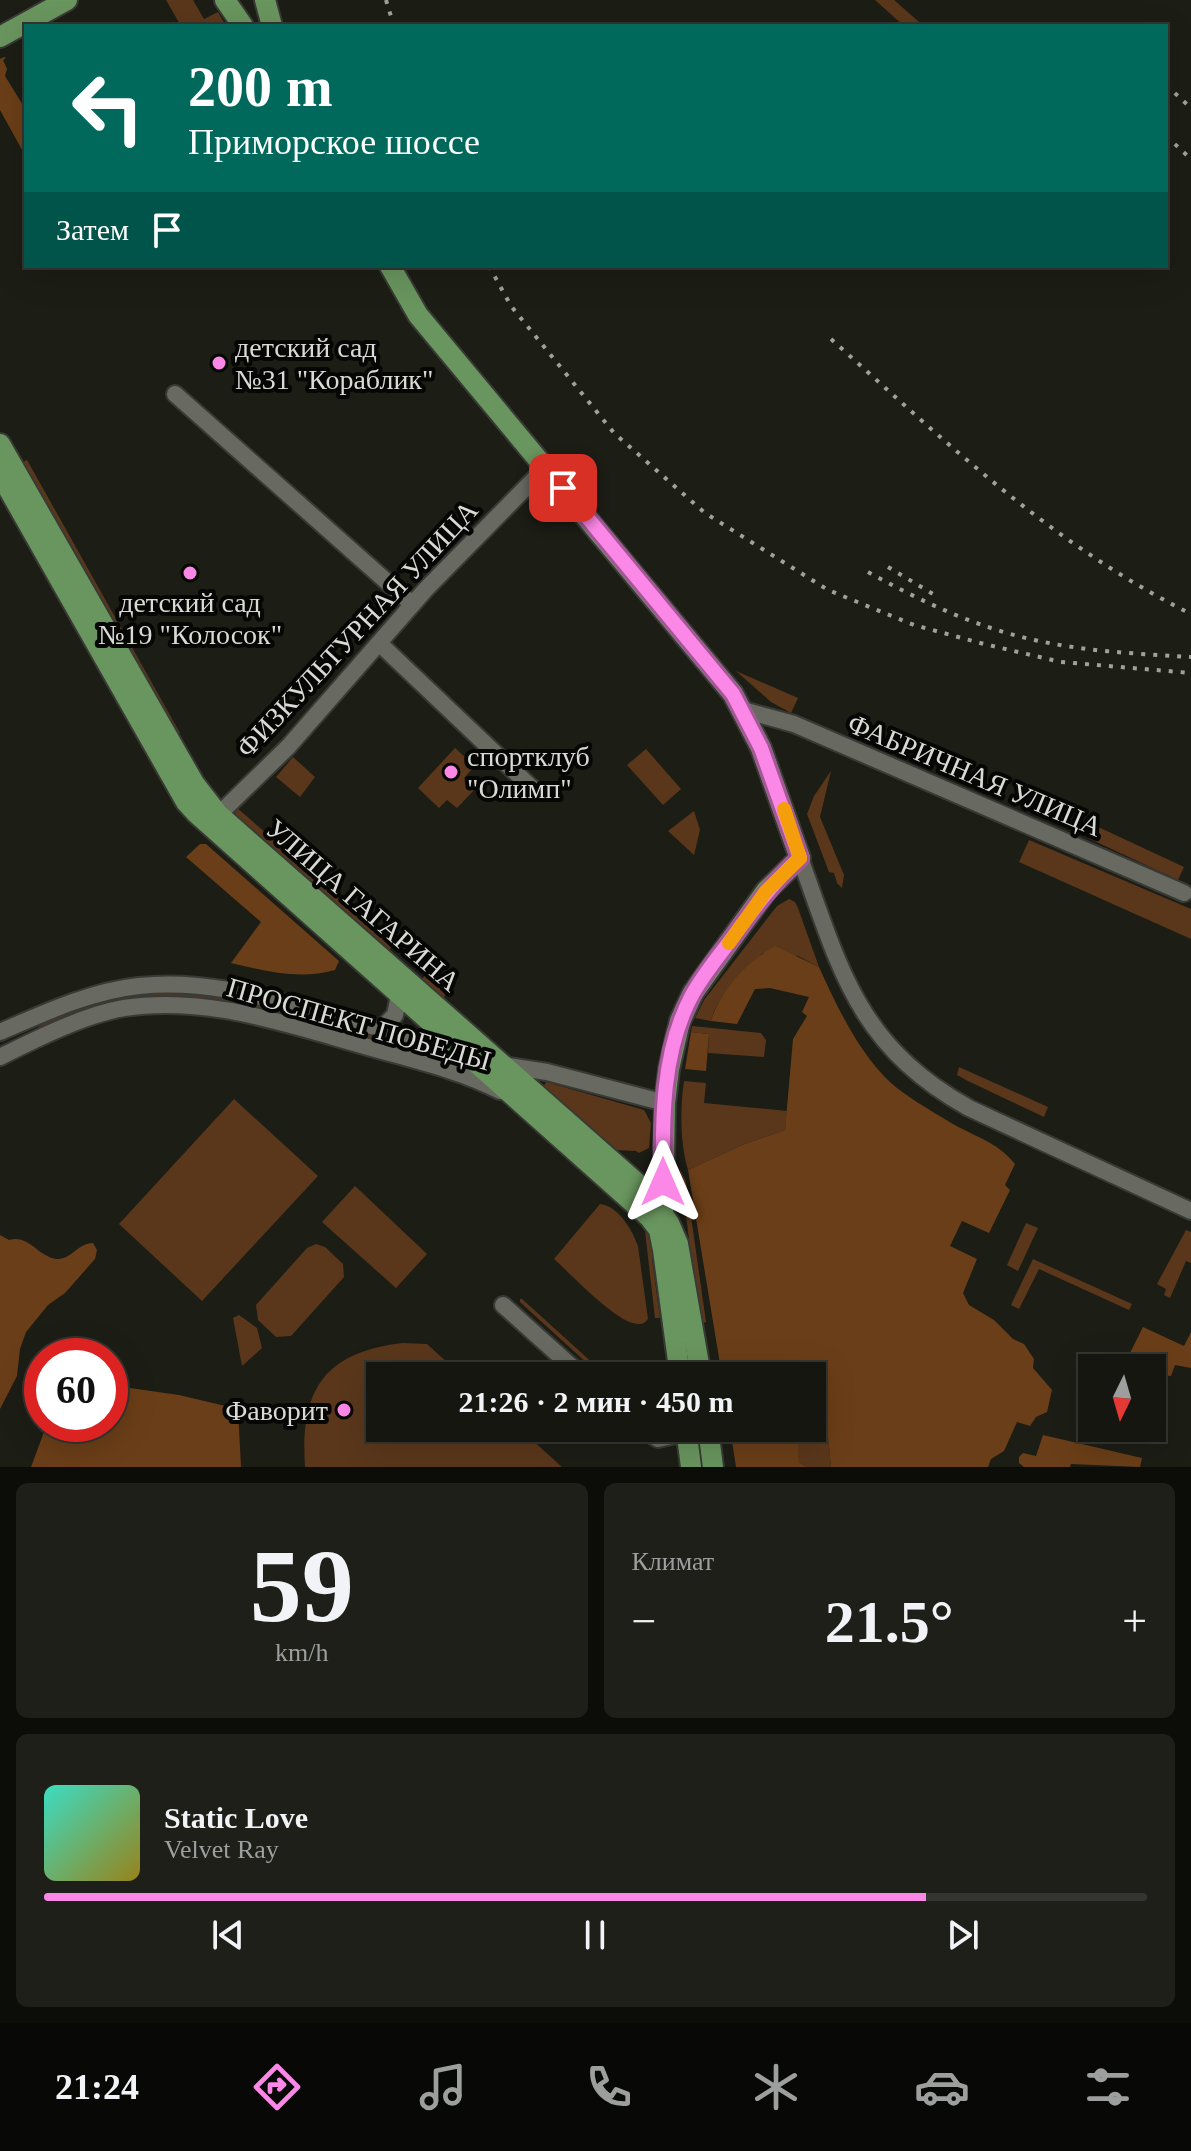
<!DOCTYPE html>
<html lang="ru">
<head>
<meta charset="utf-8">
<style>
  :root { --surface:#151610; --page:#1e1f19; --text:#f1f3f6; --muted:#9d9f9f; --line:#343530; --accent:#fb87e6 }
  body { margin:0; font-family:Georgia,serif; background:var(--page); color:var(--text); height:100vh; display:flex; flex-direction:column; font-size:30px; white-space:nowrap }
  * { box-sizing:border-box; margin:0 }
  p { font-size:26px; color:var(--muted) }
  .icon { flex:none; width:44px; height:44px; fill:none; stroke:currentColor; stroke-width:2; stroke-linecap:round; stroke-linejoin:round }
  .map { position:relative; height:1467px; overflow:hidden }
  .details { display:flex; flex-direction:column; gap:16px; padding:16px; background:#0c0c09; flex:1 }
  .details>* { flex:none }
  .hud { position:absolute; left:24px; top:24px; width:1144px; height:244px; border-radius:0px; box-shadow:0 8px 32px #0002,0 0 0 2px var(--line); background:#00695c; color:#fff; overflow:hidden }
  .needle { width:52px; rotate:185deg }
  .tools { position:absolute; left:1078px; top:1354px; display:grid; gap:16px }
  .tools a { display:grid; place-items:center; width:88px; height:88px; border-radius:0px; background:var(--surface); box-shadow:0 8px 32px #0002,0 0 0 2px var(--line); font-size:40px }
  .speed { position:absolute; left:24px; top:1338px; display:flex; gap:16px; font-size:40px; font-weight:700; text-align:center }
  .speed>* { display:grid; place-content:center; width:104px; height:104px; border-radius:50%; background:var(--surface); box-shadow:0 8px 32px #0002,0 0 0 2px var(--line); line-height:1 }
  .speed .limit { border:12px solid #d22; background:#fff; color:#111 }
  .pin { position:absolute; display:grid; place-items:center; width:68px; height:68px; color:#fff; margin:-34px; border-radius:16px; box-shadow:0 4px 12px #0006 }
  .me { position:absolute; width:88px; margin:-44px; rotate:0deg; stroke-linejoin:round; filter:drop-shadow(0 0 6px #0008) }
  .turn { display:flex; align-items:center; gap:28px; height:168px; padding:0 32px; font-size:36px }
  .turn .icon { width:104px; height:104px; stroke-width:2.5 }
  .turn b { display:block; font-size:56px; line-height:68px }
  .then { display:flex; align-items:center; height:76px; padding:0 32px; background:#0003; gap:16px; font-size:30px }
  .big { font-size:60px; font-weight:600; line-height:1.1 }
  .details .widget { flex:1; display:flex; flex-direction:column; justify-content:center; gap:12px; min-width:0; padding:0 28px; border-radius:12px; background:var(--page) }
  .details .dial { align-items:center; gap:0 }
  .dial b { font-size:104px; line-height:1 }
  .song { display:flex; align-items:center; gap:24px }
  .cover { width:96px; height:96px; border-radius:12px; background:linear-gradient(135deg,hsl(170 70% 55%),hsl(50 70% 35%)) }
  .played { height:8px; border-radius:4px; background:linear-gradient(90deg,var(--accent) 80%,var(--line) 80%) }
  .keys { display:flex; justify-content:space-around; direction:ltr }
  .heat { display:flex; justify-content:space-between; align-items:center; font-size:44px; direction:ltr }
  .details .tiles { flex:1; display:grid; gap:16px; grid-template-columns:1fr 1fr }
  .widget:last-child { grid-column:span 2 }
  .trip { position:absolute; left:366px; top:1362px; width:460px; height:80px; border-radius:0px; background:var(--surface); box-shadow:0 8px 32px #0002,0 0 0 2px var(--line); font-weight:600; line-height:80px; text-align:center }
  .tab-bar { display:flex; height:128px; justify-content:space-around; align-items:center; background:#080906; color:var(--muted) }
  .tab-bar .icon { width:56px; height:56px }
  .tab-bar .active { color:var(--accent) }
  .tab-bar b { font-size:36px; color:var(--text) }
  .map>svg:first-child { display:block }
  .green { fill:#5a371b }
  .forest { fill:#6a3e18 }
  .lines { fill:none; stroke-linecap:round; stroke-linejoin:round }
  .minor-casing { stroke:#393a35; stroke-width:20 }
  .major-casing { stroke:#393a35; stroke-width:24 }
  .minor { stroke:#686960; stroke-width:16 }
  .major { stroke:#69955e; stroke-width:20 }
  .rail { stroke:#a0a19b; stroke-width:4; stroke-dasharray:4 8; stroke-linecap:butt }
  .route-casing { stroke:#a35896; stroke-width:20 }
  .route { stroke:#fb87e6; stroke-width:14 }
  .slow { stroke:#f59e0b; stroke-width:14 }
  .poi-dot { fill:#fb87e6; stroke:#060705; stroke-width:3 }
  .labels { text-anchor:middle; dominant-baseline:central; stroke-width:8; stroke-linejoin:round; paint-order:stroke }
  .poi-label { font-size:28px; fill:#d9dad5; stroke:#060705; text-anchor:start }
  .street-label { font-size:28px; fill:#d9dad5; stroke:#060705 }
</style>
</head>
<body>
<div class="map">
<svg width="1191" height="1467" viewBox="0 0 1191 1467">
  <rect width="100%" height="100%" fill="#1c1d15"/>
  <!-- green -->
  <g class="green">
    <path d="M166,0H193L204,19L218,12L226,26H181Z"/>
    <path d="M875,0H894L919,22L915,26H904Z"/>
    <path d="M27,460L180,733L175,736L19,464Z"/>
    <path d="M736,671L798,698L791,713L771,702Z"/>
    <path d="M455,748L475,766L464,778L475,789L457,808L447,800L439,808L418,788Z"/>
    <path d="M646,749L681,789L663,805L627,765Z"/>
    <path d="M293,757L315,777L300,797L276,777Z"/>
    <path d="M831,771L820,817L844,875L842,888L837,883L834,873L829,872L807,814L814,796Z"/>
    <path d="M236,807L388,939L391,947L388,954L235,817Z"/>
    <path d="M694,811L700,830L694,855L668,831Z"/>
    <path d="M1094,825L1184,867L1178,880L1088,838Z"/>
    <path d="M1029,840L1191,909V939L1019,862Z"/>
    <path d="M789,899L795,902L798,908L819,967L798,956L763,953C741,975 719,991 711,1021L695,1018L704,1000L777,906Z"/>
    <path d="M433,966L449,980L444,998L422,979Z"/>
    <path d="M164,992H199L238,998L457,1059L455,1064H451L199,1001L40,1032L38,1028L43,1022L105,1000Z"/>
    <path d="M692,1026L761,1033L766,1040L764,1057L708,1053L709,1034L691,1032Z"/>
    <path d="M959,1067L1048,1107L1044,1117L968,1081L957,1075Z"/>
    <path d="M684,1081L706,1083L704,1103L787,1111L785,1130L742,1145L688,1170C680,1143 680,1108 684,1081Z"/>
    <path d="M546,1082L644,1110L651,1123L649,1148L639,1153L636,1151L615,1150L544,1086Z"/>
    <path d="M234,1099L318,1176L202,1301L119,1224Z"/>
    <path d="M680,1169L686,1181L706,1322L700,1324Z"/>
    <path d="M355,1186L427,1254L396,1288L322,1222Z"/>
    <path d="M600,1204C619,1206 632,1230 638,1246L648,1319C644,1323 644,1324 638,1324C617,1324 570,1273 554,1259Z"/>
    <path d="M644,1222L652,1230L654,1247L652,1259L660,1318H655Z"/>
    <path d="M1026,1223L1038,1228L1018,1271L1007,1265Z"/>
    <path d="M1186,1230L1191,1232V1263L1186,1261L1170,1298L1164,1295L1166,1289L1157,1284Z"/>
    <path d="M316,1244L325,1247L343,1264L344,1277L291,1336L276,1337L258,1320L256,1305L307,1248Z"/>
    <path d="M1033,1259L1132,1304L1129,1310L1039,1269L1019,1309L1011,1305Z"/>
    <path d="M520,1299H522L607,1376H601L520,1302Z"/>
    <path d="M239,1315L257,1328L262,1348L242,1366L233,1318Z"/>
    <path d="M403,1343L427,1344L462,1376H380V1428H519L562,1467H305C300,1390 324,1352 403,1343Z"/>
    <path d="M796,1429L828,1437L831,1467H807L799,1462Z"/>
  </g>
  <!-- forest -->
  <g class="forest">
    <path d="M4,57L6,58L3,60L7,69L5,76L26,110V157L0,110V59Z"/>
    <path d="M200,844H206L339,961L335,970C299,980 266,971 231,963L261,922L186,857Z"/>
    <path d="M775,946L819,967C837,1007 859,1053 891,1083C907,1097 930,1110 948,1121C972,1136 997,1141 1015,1164L1005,1185L1010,1190L989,1233L962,1221L950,1246L977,1259L963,1293L969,1305L994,1320L1013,1339L1024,1344L1034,1359L1033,1368L1052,1390L1047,1412L1036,1417L1030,1426L1017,1422L1004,1451L991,1459L988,1467H831L828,1437L797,1429L799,1462L807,1467H736L730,1428H812V1376H722L688,1170L742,1145L785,1130L793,1039L807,1016L802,1012L809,997L770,988L755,989L737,1024L711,1021C720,990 747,962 775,946Z"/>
    <path d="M691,1032L709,1034L706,1071L685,1069Z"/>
    <path d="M0,1235L9,1240C29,1234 38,1257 57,1259C71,1260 78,1243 93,1243L97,1250L95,1259L65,1293L48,1305L26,1332L20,1349L17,1376L0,1409Z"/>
    <path d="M1143,1327L1184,1346L1191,1332V1368L1175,1365L1171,1376L1152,1374V1368H1125L1124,1365Z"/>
    <path d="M123,1387L179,1395L238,1409L241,1467H31L47,1424H110V1389Z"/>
    <path d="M1043,1435L1142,1458L1140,1467L1071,1464L1070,1467H1024L1019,1463V1457L1023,1453L1036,1456Z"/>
  </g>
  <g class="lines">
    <!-- minor casing -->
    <g class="minor-casing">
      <g id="minor">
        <path d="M175,394L412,604"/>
        <path d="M379,643L534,790"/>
        <path d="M743,710L794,724L1184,893"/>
        <path d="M211,822L288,747L426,589L546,467"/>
        <path d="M800,858C841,971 857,1045 969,1108L1191,1211"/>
        <path d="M381,1029L395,1015L399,995"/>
        <path d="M0,1032C44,1013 91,991 139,986C205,979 264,997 326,1014C371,1026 417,1038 462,1051"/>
        <path d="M0,1057C36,1039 84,1015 124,1008C207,995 289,1025 368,1047C413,1060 459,1070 500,1091"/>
        <path d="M503,1065L547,1072L665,1103"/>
        <path d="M503,1305L582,1376"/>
        <path d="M640,1428L658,1439L698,1430"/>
      </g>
    </g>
    <!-- major casing -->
    <g class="major-casing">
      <g id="major">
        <path d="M225,0L243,26"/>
        <path d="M265,0L272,26"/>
        <path d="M0,37L67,0"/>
        <path d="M390,266L418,315L733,694L761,748L800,858L766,891L693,993L680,1021L669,1069L665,1103L663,1217"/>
        <path d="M0,444L194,783L218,814L646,1191L669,1223L678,1244L701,1376"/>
        <path d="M0,474L186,802L196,813L649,1217L659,1230L663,1250L680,1376"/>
        <path d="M686,1428L691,1467"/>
        <path d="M708,1428L713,1467"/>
      </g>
    </g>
    <!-- minor -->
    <use href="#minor" class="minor"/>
    <!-- major -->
    <use href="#major" class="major"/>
    <!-- rail -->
    <g class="rail">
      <path d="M386,0L394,26"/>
      <path d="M1166,85L1191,108"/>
      <path d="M1166,136L1191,159"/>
      <path d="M489,266L511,306L614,433L705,513L828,590L914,625L984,644L1061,662L1191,673"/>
      <path d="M831,339C946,442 1051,544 1191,614"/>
      <path d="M888,567L938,597"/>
      <path d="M868,572C924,603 982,630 1044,642C1092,652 1143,654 1191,657"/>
    </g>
  </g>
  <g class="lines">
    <!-- route casing -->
    <g class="route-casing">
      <path id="route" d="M563,488L733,694L761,748L800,858C773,882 754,908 733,937C719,956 702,976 691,997C662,1052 662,1121 663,1182"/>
    </g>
    <!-- route -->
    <use href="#route" class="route"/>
    <!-- slow -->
    <path class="slow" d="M729,943L766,891L800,858L784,809"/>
  </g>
  <!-- markers -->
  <g class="poi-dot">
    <circle cx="219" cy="363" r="8"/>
    <circle cx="190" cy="573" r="8"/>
    <circle cx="451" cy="772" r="8"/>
    <circle cx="344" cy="1410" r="8"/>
  </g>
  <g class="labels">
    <!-- poi labels -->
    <g class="poi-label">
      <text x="235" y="347">детский сад<tspan x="235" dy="32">№31 "Кораблик"</tspan></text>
      <text x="190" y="602" text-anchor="middle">детский сад<tspan x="190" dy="32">№19 "Колосок"</tspan></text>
      <text x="467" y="756">спортклуб<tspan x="467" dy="32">"Олимп"</tspan></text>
      <text x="328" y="1410" text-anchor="end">Фаворит</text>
    </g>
    <!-- street labels -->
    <g class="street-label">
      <text transform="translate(357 629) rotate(-47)">ФИЗКУЛЬТУРНАЯ УЛИЦА</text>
      <text transform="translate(975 775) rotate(23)">ФАБРИЧНАЯ УЛИЦА</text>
      <text transform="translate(363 905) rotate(41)">УЛИЦА ГАГАРИНА</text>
      <text transform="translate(359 1024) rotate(16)">ПРОСПЕКТ ПОБЕДЫ</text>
    </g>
  </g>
</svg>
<div class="tools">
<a><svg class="needle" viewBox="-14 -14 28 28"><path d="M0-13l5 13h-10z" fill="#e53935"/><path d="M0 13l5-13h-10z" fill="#9d9f9f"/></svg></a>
</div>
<div class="speed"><div class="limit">60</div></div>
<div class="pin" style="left:563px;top:488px;background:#d93025"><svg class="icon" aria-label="arrive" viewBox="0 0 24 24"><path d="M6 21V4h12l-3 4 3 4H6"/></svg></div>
<svg class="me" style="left:663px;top:1182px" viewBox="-20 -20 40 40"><path d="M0-17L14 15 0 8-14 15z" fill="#fb87e6" stroke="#fff" stroke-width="4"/></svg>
<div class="trip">21:26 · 2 мин · 450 m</div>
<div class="hud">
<div class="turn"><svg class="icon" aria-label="left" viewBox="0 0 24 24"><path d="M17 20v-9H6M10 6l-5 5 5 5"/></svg><div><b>200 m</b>Приморское шоссе</div></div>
<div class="then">Затем<svg class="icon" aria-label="arrive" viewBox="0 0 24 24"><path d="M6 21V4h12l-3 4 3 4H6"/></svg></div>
</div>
</div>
<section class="details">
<div class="tiles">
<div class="widget dial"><b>59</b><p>km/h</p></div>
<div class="widget"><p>Климат</p>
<div class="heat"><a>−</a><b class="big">21.5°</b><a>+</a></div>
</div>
<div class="widget">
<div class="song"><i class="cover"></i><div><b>Static Love</b><p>Velvet Ray</p></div></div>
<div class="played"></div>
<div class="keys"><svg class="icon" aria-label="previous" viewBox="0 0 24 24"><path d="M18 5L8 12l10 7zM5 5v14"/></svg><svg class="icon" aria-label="pause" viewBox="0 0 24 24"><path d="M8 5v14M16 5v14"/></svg><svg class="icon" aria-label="next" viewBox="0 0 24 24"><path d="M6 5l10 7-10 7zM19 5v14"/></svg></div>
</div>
</div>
</section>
<nav class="tab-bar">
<b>21:24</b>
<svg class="icon active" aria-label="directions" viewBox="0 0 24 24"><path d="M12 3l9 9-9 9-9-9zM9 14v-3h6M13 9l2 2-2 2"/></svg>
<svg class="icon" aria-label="music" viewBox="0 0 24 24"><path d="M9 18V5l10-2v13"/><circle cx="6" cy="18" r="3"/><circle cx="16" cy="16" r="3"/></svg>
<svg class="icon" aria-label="phone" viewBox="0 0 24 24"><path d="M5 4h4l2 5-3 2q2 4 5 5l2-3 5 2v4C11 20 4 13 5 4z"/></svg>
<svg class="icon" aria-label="climate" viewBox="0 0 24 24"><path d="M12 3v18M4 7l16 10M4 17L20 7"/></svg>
<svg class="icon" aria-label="car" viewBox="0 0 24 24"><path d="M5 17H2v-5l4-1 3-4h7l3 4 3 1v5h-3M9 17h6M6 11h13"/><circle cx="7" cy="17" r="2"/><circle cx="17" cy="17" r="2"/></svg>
<svg class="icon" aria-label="filters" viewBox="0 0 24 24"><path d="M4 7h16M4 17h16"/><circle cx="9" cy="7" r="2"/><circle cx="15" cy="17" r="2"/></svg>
</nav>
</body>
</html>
